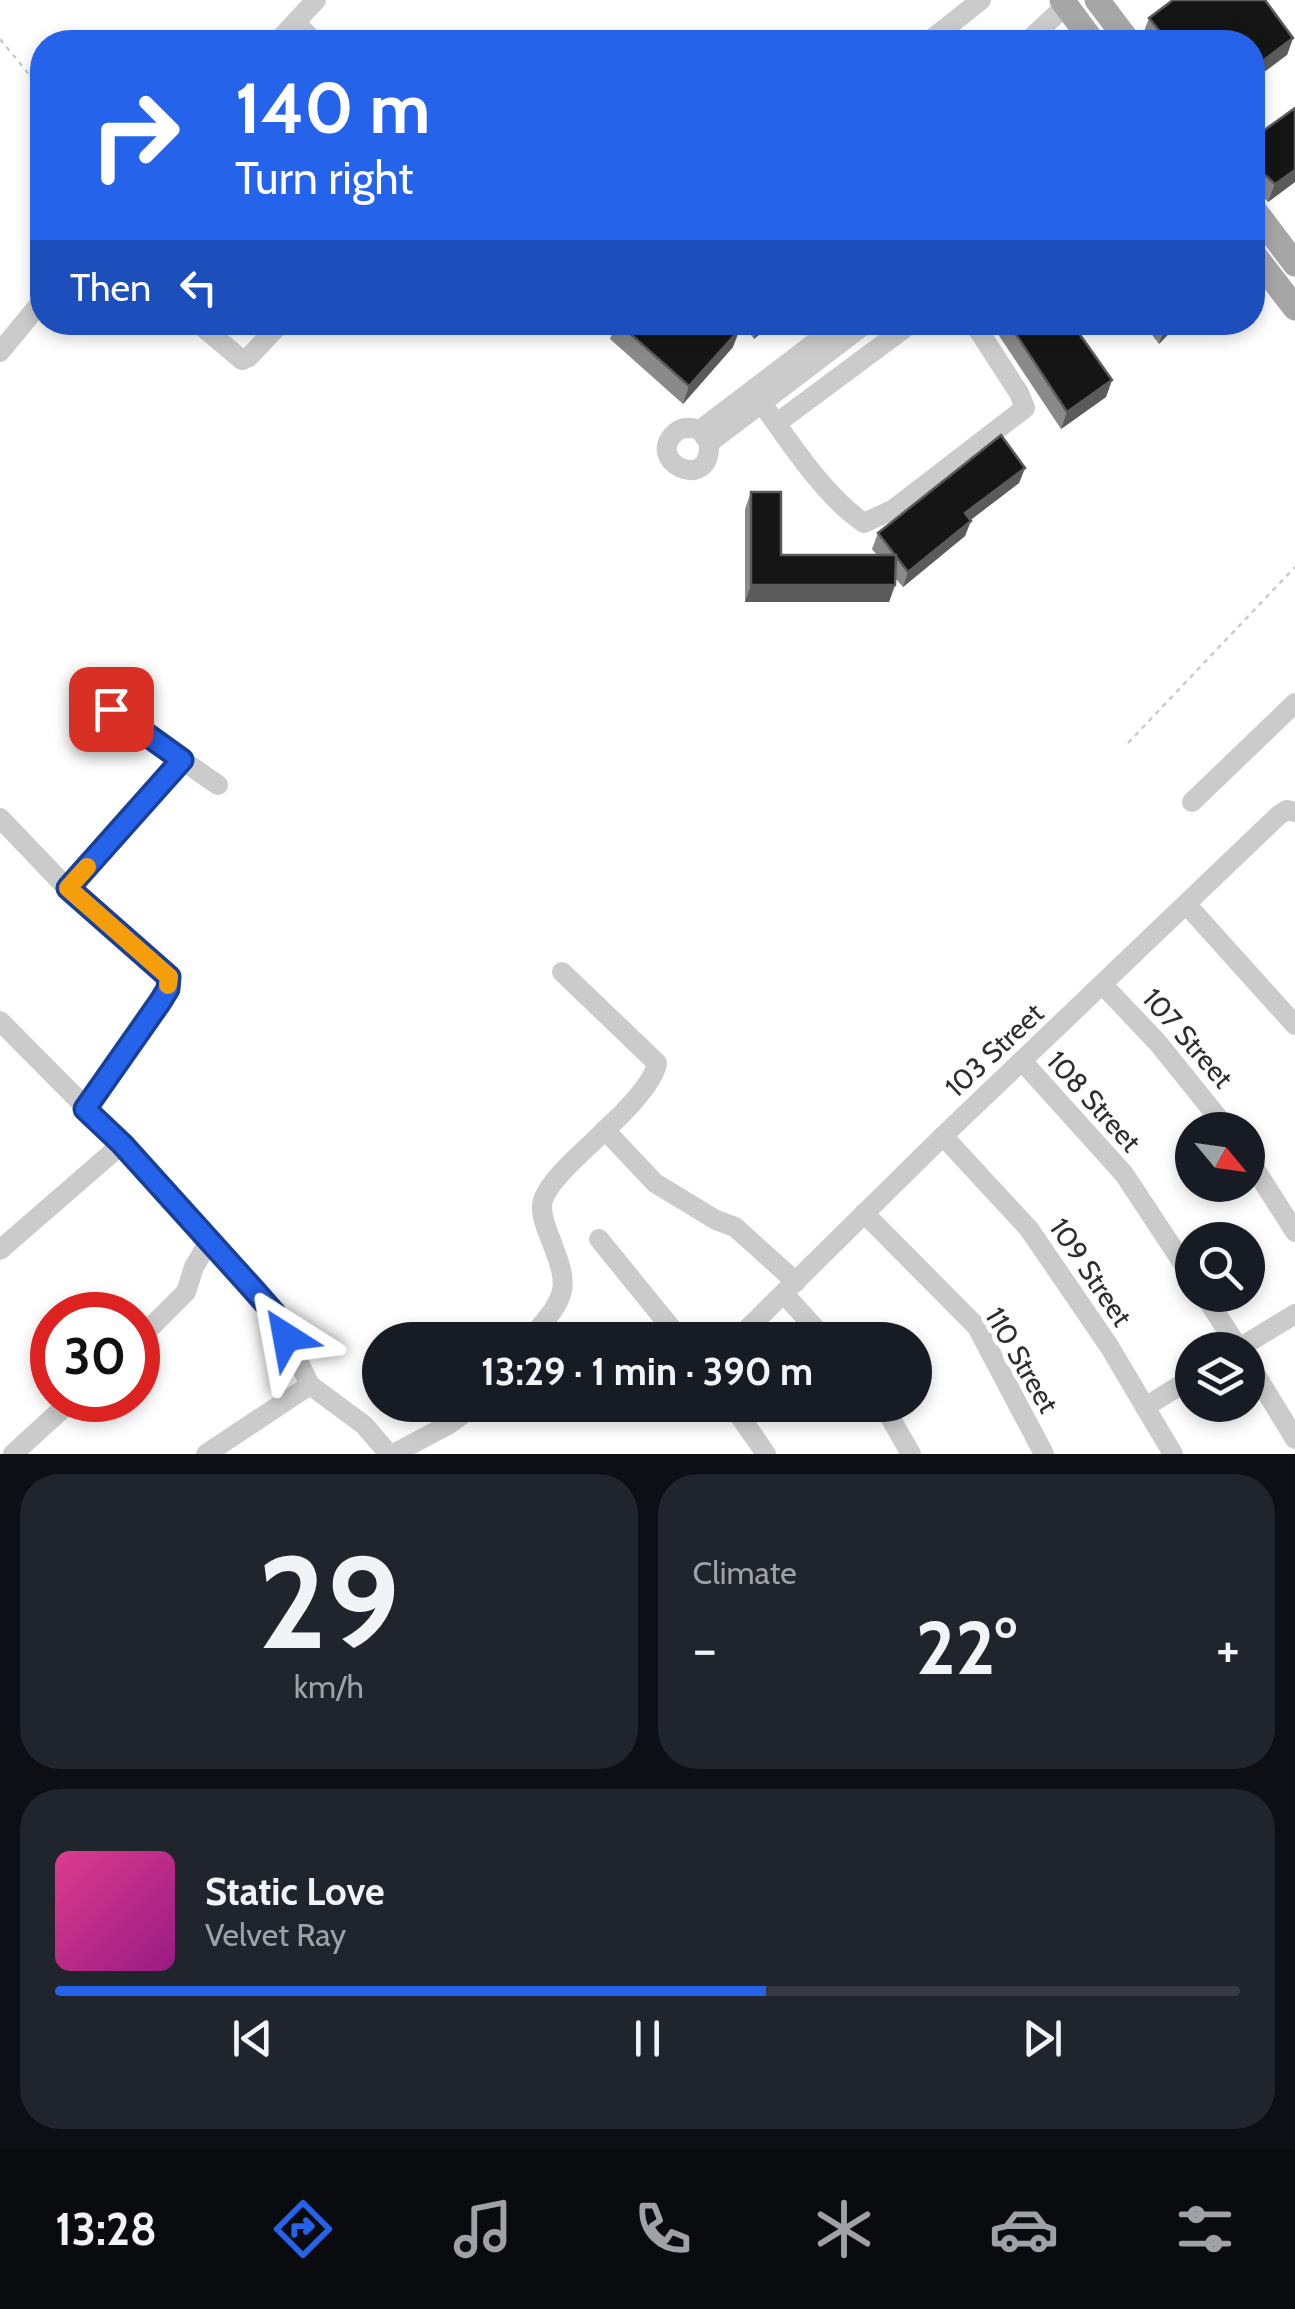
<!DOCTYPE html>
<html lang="en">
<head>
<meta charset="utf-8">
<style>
  :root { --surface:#171b24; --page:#20242c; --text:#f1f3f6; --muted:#9ea1a6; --line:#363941; --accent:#2563eb }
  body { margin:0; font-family:Cabin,sans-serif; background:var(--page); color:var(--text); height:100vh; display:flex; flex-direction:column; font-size:38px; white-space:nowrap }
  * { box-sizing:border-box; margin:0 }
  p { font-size:32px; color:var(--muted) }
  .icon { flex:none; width:55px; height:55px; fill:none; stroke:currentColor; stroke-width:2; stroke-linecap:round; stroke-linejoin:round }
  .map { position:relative; height:1454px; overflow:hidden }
  .details { display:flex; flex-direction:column; gap:20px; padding:20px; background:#0d0f14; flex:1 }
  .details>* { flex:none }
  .banner { position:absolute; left:30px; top:30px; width:1235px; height:305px; border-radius:40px; box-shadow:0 5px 15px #0003; background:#2563eb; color:#fff; overflow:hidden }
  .needle { width:65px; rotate:119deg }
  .controls { position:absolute; left:1175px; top:1112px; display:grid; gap:20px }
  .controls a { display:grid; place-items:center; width:90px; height:90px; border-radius:50%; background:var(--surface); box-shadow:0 5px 15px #0003; font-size:50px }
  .speed { position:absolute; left:30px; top:1292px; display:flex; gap:20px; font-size:50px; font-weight:700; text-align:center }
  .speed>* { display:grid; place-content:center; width:130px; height:130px; border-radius:50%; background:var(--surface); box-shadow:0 5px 15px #0003; line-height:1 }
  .speed .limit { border:15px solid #d22; background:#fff; color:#111 }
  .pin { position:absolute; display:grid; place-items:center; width:85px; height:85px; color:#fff; margin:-42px; border-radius:20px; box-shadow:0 5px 15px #0006 }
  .me { position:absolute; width:110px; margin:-55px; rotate:326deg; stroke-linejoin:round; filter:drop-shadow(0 0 8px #0008) }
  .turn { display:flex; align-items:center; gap:35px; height:210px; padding:0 40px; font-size:45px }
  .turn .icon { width:130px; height:130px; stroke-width:2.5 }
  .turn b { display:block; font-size:70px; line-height:85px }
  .then { display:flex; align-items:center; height:95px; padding:0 40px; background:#0003; gap:20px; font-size:38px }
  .big { font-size:75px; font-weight:800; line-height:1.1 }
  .details .tile { flex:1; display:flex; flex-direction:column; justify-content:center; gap:15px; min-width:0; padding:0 35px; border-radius:40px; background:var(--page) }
  .details .dial { align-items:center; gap:0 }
  .dial b { font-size:130px; line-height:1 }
  .song { display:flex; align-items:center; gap:30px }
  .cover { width:120px; height:120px; border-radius:15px; background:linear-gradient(135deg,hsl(330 70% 55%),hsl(310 70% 35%)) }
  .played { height:10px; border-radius:5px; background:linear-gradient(90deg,var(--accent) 60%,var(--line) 60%) }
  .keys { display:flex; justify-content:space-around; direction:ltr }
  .heat { display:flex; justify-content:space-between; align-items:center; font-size:55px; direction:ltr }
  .details .tiles { flex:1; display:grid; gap:20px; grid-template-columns:1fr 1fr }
  .tile:last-child { grid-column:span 2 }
  .trip { position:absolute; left:362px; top:1322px; width:570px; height:100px; border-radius:50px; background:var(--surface); box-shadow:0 5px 15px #0003; font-weight:800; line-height:100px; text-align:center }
  .menu { display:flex; height:160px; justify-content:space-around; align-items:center; background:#090b0e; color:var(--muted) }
  .menu .icon { width:70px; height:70px }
  .menu .selected { color:var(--accent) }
  .menu b { font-size:45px; color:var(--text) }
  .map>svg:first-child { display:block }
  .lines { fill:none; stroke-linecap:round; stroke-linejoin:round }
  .path { stroke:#cbcbcb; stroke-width:2.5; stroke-dasharray:5 5; stroke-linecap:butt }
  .minor { stroke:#cbcbcb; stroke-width:20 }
  .major { stroke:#a6a6a6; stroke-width:25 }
  .wall { fill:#8a8a8a }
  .shaded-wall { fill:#5b5b5b }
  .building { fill:#151515; stroke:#5b5b5b; stroke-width:2.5 }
  .route-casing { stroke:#184099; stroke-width:25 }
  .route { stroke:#2563eb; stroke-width:18 }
  .slow { stroke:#f59e0b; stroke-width:18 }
  .labels { text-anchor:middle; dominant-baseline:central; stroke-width:10; stroke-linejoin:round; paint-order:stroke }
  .street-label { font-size:28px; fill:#2e2e2e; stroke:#fff }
</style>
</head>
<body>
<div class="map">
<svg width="1295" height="1454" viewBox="0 0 1295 1454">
  <rect width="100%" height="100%" fill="#fff"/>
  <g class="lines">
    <!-- path -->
    <g class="path">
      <path d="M0,39L32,78L42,84"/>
      <path d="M1128,743L1295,567"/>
    </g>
    <!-- minor -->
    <g class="minor">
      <path d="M296,23L315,42"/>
      <path d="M277,42L316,0"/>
      <path d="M928,42L981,0"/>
      <path d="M1027,42L1066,5"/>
      <path d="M197,322L242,360L249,357L282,322"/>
      <path d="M0,352L42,301"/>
      <path d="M753,391C784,433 821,494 864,523L894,509L1025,408L1019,393L973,322"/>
      <path d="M777,423L913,322"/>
      <path d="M700,430L842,322"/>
      <path d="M709,443L700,430C691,427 683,426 676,432C642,461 712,495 709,443L868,322"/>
      <path d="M182,760L218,785"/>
      <path d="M1192,802L1295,703"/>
      <path d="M0,818L67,888L169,977L168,989L160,1002L85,1109"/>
      <path d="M67,888L182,760L111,709"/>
      <path d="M1187,905L1295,1025"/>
      <path d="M562,972L657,1063C654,1083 621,1116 605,1130L655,1183L716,1220L735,1227L796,1282"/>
      <path d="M1103,985L1158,1043L1228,1130"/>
      <path d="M0,1021L122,1144L274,1313L310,1385L364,1425L389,1454"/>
      <path d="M1022,1061L1124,1174L1192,1277"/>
      <path d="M943,1136L1029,1229L1109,1346L1173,1454"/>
      <path d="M1248,1158L1295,1232"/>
      <path d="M864,1213L977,1327L1044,1454"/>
      <path d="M599,1239L681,1340"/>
      <path d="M0,1250L122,1144"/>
      <path d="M785,1295L826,1340"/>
      <path d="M1204,1295L1240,1350"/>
      <path d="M138,1340L186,1292L194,1267L210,1240"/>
      <path d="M529,1340C571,1291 570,1289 547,1230C544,1221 540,1210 543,1200C551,1177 588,1148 605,1130"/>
      <path d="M736,1340L943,1136L1279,815L1287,810L1295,812"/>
      <path d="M1236,1350L1295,1314"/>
      <path d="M1248,1362L1295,1439"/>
      <path d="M732,1405L766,1454"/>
      <path d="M883,1405L911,1454"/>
      <path d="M1145,1407L1192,1378"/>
      <path d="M13,1454L72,1400"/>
      <path d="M206,1454L310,1385"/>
      <path d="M393,1454L448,1425L475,1405"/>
    </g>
    <!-- major -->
    <g class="major">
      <path d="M1062,0L1093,42"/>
      <path d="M1097,0L1129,42"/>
      <path d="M1252,207L1295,264"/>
      <path d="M1252,252L1295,308"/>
    </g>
  </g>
  <!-- wall -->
  <g class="wall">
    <path d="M1149,18L1293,38L1287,55L1252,42H1149L1143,34Z"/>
    <path d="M1252,139L1295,182L1268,202L1259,193L1252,191Z"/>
    <path d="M616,322H732L733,347L683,404L610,339Z"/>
    <path d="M741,322H774L754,339Z"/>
    <path d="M990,322H1071L1112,380L1106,397L1061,429Z"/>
    <path d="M1142,322H1180L1159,344Z"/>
    <path d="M1025,468L1019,483L970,520L965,536L903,587L895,578V585L889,602H745V509L751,492L781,555H877L872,549L878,533Z"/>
  </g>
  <!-- shaded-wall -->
  <g class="shaded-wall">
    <path d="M1293,38L1287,55L1252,81V69Z"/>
    <path d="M1295,170V182L1268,202L1275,184Z"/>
    <path d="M767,322H774L754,339L757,330Z"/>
    <path d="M1169,322H1180L1159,344L1165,327Z"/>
    <path d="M740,329L733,347L683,404L689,386Z"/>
    <path d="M1112,380L1106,397L1061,429L1067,412Z"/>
    <path d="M1025,468L1019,483L959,529L965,513Z"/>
    <path d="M971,521L965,536L903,587L908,572Z"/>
    <path d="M751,585H895L889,602H745Z"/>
  </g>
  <!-- building -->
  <g class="building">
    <path d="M1173,0H1265L1293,38L1252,69V42H1168L1149,18Z"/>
    <path d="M1295,108V170L1275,184L1265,175L1258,174L1252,166V139Z"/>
    <path d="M617,322H732L740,329L689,386Z"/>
    <path d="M751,322H767L757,330Z"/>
    <path d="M1008,322H1071L1112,380L1067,412Z"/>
    <path d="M1001,435L1025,468L965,513L971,521L908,572L878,533Z"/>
    <path d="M751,492H781V555H896L895,585H751Z"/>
  </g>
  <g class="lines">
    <!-- route casing -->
    <g class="route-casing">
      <path id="route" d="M111,709L182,760L68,888L169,977L168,989L160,1002L85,1109L122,1144L252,1288L274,1313L286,1337"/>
    </g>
    <!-- route -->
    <use href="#route" class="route"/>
    <!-- slow -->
    <path class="slow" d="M87,867L68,888L169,977L168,985"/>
  </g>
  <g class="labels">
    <!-- street labels -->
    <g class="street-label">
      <text transform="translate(1188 1038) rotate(49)">107 Street</text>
      <text transform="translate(994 1050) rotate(-43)">103 Street</text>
      <text transform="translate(1094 1101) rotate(48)">108 Street</text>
      <text transform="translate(1091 1272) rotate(56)">109 Street</text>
      <text transform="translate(1022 1360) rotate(60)">110 Street</text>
    </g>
  </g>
</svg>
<div class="controls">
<a><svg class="needle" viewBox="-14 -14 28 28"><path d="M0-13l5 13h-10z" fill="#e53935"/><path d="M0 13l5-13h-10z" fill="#9ea1a6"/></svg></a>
<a><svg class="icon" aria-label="search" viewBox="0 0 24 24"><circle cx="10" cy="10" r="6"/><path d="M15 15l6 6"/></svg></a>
<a><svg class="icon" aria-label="layers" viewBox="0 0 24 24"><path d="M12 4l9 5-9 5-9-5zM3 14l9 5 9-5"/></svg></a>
</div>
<div class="speed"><div class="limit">30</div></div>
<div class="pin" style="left:111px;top:709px;background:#d93025"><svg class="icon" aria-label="arrive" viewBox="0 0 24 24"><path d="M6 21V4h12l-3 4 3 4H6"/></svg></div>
<svg class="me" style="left:286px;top:1337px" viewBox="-20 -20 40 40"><path d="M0-17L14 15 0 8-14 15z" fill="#2563eb" stroke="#fff" stroke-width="4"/></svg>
<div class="trip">13:29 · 1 min · 390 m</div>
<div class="banner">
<div class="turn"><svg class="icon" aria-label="right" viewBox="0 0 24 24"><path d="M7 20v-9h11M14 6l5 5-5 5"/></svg><div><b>140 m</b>Turn right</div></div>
<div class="then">Then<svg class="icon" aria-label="left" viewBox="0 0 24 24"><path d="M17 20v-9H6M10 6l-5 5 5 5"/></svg></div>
</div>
</div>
<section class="details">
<div class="tiles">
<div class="tile dial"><b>29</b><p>km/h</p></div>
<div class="tile"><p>Climate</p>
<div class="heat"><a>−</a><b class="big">22°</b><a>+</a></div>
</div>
<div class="tile">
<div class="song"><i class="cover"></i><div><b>Static Love</b><p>Velvet Ray</p></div></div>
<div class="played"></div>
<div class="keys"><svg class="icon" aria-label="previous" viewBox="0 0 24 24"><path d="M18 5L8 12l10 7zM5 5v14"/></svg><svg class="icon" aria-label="pause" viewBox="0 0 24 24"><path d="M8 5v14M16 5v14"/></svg><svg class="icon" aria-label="next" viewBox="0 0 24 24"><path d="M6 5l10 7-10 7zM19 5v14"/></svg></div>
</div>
</div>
</section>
<nav class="menu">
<b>13:28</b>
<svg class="icon selected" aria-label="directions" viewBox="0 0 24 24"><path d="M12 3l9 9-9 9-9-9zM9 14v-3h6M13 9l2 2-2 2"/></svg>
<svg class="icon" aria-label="music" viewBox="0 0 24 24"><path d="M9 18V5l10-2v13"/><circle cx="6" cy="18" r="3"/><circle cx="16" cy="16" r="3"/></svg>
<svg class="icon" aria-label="phone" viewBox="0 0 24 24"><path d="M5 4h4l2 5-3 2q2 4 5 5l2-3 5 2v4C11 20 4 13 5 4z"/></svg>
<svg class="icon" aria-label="climate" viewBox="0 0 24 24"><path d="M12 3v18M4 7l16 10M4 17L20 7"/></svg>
<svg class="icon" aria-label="car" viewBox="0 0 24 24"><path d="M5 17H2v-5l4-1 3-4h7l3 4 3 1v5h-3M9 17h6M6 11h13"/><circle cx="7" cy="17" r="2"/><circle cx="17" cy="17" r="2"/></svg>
<svg class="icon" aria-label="filters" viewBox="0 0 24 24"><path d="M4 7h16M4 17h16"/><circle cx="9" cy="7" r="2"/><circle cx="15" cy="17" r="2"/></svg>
</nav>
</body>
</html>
